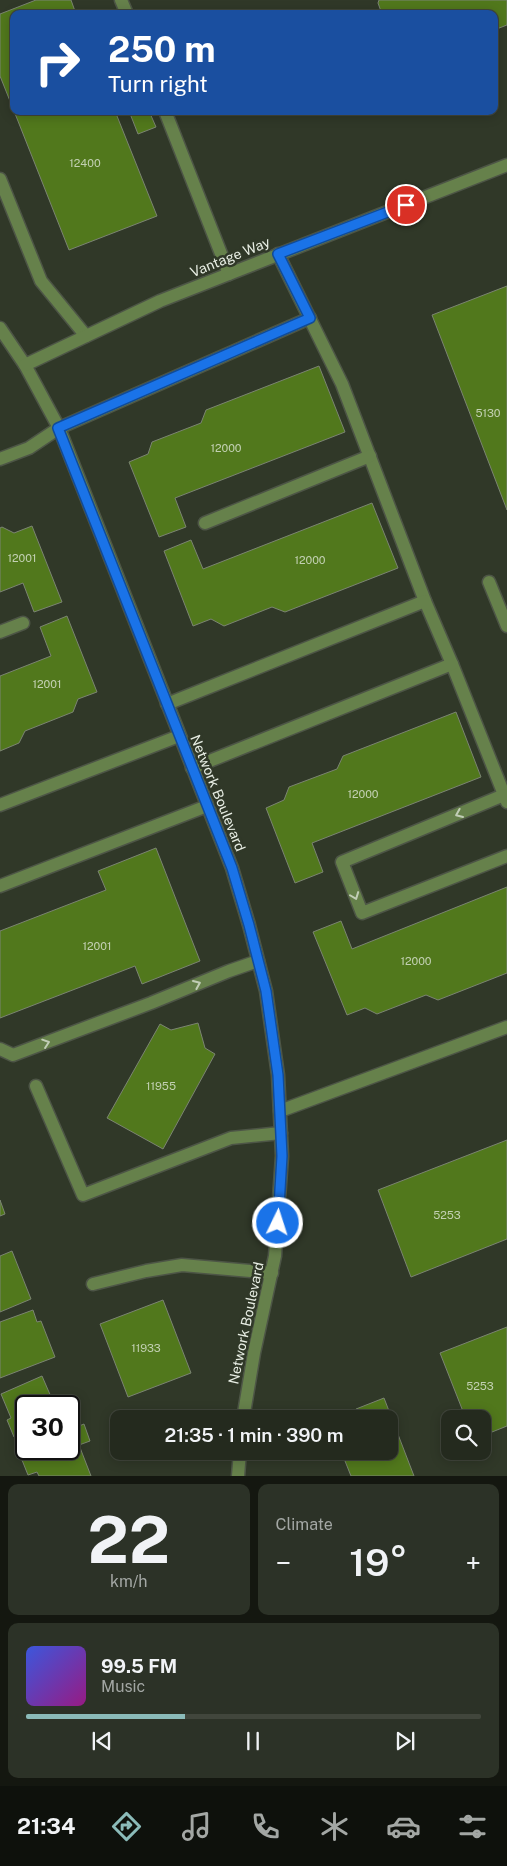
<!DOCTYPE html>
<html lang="en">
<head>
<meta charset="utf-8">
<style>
  :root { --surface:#242a1e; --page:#2c3227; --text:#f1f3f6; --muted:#a3a7a4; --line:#41463c; --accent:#8bbbb9 }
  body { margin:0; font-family:"Public Sans",sans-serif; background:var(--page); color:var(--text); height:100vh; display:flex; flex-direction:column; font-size:19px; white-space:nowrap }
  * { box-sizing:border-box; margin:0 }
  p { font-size:16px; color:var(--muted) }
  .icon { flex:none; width:28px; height:28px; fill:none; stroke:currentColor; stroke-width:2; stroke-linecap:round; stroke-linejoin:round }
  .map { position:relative; height:1476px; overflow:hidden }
  .details { display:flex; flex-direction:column; gap:8px; padding:8px; background:#141710; flex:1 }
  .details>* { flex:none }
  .top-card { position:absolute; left:10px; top:10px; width:488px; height:105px; border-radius:10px; box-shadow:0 2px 12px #0003,0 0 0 1px var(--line); background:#1a4fa0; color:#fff; overflow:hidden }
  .tools { position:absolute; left:441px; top:1410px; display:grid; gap:10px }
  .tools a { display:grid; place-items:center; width:50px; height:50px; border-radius:10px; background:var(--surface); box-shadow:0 2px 12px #0003,0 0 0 1px var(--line); font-size:25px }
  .speed { position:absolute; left:15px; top:1395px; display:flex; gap:10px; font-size:25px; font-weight:700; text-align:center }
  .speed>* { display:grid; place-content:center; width:65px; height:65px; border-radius:50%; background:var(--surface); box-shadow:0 2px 12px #0003,0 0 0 1px var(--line); line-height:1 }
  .speed .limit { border:2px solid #111; border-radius:8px; background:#fff; color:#111 }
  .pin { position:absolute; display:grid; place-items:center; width:42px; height:42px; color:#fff; margin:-21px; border:2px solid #fff; border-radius:50%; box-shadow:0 1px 5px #0007 }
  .me { position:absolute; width:55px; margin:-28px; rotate:4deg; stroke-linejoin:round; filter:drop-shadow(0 0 4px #0008) }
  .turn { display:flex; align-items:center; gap:18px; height:105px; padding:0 15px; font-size:22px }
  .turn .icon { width:65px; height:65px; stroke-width:2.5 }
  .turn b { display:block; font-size:35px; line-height:42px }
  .big { font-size:38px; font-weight:600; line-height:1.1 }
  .details .card { flex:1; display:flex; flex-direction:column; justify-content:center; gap:8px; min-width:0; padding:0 18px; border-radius:10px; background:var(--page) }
  .details .dial { align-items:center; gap:0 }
  .dial b { font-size:65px; line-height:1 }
  .song { display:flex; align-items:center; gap:15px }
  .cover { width:60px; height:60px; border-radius:8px; background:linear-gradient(135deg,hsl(230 70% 55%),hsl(310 70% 35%)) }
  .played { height:5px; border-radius:2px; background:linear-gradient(90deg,var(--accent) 35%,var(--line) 35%) }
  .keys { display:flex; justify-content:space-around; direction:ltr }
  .heat { display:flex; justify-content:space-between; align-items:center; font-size:28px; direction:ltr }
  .details .tiles { flex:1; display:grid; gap:8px; grid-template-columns:1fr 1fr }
  .card:last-child { grid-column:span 2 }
  .trip { position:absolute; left:110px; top:1410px; width:288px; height:50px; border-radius:10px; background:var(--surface); box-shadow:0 2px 12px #0003,0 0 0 1px var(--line); font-weight:600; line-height:50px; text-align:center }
  .menu { display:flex; height:80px; justify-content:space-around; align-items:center; background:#0e110c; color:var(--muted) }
  .menu .icon { width:35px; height:35px }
  .menu .selected { color:var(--accent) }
  .menu b { font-size:22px; color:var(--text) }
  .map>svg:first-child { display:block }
  .building { fill:#51781c; stroke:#7b8472 }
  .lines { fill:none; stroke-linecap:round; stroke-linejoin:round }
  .minor-casing { stroke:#4d5546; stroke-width:15 }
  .minor { stroke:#66814b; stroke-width:12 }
  .oneway { stroke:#c1cdb6 }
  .route-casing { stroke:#114b97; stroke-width:12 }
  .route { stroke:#1a73e8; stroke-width:9 }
  .labels { text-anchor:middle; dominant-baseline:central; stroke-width:5; stroke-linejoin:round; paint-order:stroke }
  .number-label { font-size:11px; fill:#c2d0b2 }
  .street-label { font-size:14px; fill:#e8eee4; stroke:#303828 }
</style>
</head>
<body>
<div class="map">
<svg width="507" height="1476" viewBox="0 0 507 1476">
  <rect width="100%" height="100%" fill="#303828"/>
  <!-- building -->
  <g class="building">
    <path d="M36,0H71L76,14H14V111L0,76V14Z"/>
    <path d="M379,0H507V25L494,30V14H382L378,3Z"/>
    <path d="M14,111H115L157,216L69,250Z"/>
    <path d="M129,111H149L156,127L138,134Z"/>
    <path d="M507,286V510L432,315Z"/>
    <path d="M319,366L345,432L175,498L186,527L159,537L129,462L148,454L152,442L201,423L206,410Z"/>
    <path d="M372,503L398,568L285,612L272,607L224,626L211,619L193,626L164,551L191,540L203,569Z"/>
    <path d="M32,526L62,602L34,612L23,583L0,592V528L2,527L14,533Z"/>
    <path d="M67,616L97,692L78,699L73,712L25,731L19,743L0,751V676L51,656L40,627Z"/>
    <path d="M456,712L481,777L312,843L323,872L295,883L266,808L284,800L289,787L337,769L343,756Z"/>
    <path d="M156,848L200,961L142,984L135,966L0,1018V931L106,890L98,871Z"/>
    <path d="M507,887V973L438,1000L426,995L377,1014L365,1008L347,1015L313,932L341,921L352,949Z"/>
    <path d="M198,1023L205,1048L215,1054L163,1149L107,1118L160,1024L171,1030Z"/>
    <path d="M507,1140V1239L411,1277L378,1190Z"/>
    <path d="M0,1200L5,1214L0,1216Z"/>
    <path d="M12,1251L31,1299L0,1312V1256Z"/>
    <path d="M163,1300L191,1373L128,1397L100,1324Z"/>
    <path d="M33,1310L37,1322L41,1321L55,1357L0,1378V1322Z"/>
    <path d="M507,1327V1426L482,1436V1419H466L440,1353Z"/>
    <path d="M42,1376L55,1406H26V1432L14,1437L7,1420L11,1418L1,1394Z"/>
    <path d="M384,1398L414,1476H351L341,1451H389V1419H360L356,1409Z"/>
    <path d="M84,1424L90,1441L79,1445L91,1476H39L37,1472L28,1475L18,1450L26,1446V1449H69V1430Z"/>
  </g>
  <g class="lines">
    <!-- minor casing -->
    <g class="minor-casing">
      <g id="minor">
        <path d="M121,0L127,14"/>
        <path d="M165,111L229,274"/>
        <path d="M0,179L41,281L86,336"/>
        <path d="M278,254L342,384L425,601"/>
        <path d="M0,328L25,365L59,428L232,868L249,925L266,991L278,1075L282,1156L275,1256L254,1353L243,1419"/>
        <path d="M25,365L160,301L507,165"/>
        <path d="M0,459L29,448L59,428L310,318"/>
        <path d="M205,523L370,456"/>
        <path d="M489,582L507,626"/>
        <path d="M0,632L23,623"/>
        <path d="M452,664L507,802"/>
        <path d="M167,704L425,601L452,664L192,768"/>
        <path d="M504,795L342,862L362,913L507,856"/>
        <path d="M0,805L179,736"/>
        <path d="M0,886L207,806"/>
        <path d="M0,1049L13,1055L151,1003L229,971L258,961"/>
        <path d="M36,1086L83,1195L231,1138L281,1133"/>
        <path d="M280,1111L507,1027"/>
        <path d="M93,1284L146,1271L182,1265L272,1273"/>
        <path d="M238,1476L240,1451"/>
      </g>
    </g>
    <!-- minor -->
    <use href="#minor" class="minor"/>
  </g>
  <!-- one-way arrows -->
  <defs><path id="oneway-chevron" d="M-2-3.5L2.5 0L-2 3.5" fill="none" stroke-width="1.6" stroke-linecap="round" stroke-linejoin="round" transform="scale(1.25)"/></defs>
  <g class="oneway">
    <use href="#oneway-chevron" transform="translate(459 814) rotate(157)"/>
    <use href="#oneway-chevron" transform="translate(355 896) rotate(69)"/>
    <use href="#oneway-chevron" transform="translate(197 984) rotate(-23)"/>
    <use href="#oneway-chevron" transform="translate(46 1043) rotate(-19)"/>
  </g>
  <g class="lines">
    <!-- route casing -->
    <g class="route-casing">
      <path id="route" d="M278,1223L282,1156L278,1075L266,991L249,925L232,868L58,428L310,318L278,254L406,205"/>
    </g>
    <!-- route -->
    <use href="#route" class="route"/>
  </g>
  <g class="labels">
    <!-- number labels -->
    <g class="number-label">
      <text x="85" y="163">12400</text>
      <text x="488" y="413">5130</text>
      <text x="226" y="448">12000</text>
      <text x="22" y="558">12001</text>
      <text x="310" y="560">12000</text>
      <text x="47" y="684">12001</text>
      <text x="363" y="794">12000</text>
      <text x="97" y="946">12001</text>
      <text x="416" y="961">12000</text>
      <text x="161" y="1086">11955</text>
      <text x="447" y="1215">5253</text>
      <text x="146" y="1348">11933</text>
      <text x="480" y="1386">5253</text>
    </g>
    <!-- street labels -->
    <g class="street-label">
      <text transform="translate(230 257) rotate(-22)">Vantage Way</text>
      <text transform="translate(218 793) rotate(68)">Network Boulevard</text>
      <text transform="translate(246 1323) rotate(-78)">Network Boulevard</text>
    </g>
  </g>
</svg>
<div class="tools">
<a><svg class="icon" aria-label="search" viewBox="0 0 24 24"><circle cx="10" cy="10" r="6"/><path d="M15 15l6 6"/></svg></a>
</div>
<div class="speed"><div class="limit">30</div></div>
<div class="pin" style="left:406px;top:205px;background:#d93025"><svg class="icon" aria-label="arrive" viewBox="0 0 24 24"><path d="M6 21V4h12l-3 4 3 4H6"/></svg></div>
<svg class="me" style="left:278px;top:1223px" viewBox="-20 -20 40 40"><circle r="17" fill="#1a73e8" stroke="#fff" stroke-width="3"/><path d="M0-11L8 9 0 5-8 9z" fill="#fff"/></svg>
<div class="trip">21:35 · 1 min · 390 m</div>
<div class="top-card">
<div class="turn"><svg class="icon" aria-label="right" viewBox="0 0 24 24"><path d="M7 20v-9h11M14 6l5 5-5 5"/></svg><div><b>250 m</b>Turn right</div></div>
</div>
</div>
<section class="details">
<div class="tiles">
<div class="card dial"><b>22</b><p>km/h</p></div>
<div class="card"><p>Climate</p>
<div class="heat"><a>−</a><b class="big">19°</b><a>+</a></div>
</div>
<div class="card">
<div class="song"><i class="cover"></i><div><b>99.5 FM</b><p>Music</p></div></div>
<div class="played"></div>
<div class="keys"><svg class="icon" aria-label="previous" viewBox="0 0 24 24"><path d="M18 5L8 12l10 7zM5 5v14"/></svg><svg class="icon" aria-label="pause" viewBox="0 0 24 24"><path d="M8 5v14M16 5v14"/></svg><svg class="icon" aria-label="next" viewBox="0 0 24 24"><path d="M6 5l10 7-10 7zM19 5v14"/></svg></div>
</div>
</div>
</section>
<nav class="menu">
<b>21:34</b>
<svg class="icon selected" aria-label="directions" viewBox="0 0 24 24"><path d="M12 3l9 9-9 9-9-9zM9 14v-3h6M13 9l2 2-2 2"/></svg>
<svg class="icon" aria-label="music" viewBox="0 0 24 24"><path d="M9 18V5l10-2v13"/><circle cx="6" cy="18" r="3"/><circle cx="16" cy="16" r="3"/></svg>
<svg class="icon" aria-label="phone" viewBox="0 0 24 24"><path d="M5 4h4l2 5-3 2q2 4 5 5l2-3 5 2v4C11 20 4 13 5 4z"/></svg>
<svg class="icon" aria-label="climate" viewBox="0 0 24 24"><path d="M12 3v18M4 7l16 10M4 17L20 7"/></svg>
<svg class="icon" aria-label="car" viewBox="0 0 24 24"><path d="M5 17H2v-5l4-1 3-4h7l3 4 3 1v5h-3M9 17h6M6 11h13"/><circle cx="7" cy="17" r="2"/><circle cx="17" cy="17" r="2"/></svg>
<svg class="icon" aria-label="filters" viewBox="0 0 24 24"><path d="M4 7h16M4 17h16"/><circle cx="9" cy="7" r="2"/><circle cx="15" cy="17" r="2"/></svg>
</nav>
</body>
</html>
